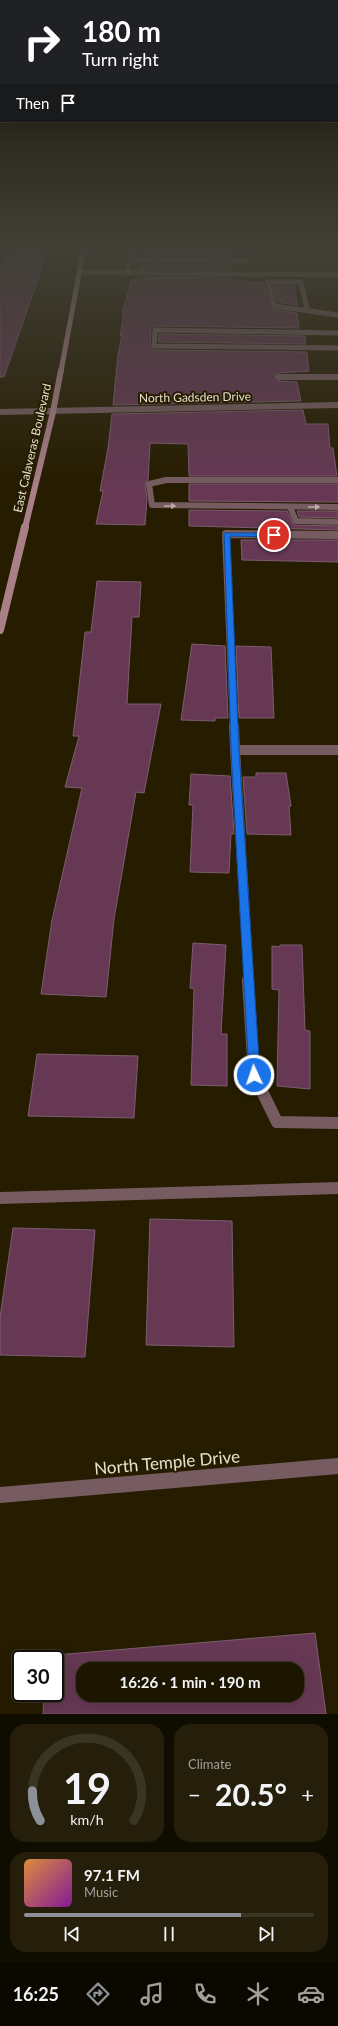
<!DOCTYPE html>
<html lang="en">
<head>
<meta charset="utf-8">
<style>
  :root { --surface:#1c1500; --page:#251e0a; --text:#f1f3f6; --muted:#a09f99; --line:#3a3422; --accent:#8c9099 }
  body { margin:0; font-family:Lato,sans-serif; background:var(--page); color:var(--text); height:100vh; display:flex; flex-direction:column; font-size:15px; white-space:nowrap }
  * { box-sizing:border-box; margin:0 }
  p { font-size:13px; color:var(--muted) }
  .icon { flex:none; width:22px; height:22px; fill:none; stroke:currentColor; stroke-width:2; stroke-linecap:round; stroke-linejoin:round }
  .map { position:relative; height:1714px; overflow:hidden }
  .panel { display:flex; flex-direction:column; gap:10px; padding:10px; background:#0f0c00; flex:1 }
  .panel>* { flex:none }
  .top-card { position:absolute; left:0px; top:0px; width:338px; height:122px; box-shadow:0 4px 16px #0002,0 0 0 1px var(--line); background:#202124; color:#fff; overflow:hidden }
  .speed { position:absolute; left:12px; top:1650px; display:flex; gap:8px; font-size:20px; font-weight:700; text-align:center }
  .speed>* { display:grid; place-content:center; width:52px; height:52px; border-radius:50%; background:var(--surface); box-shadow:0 4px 16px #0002,0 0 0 1px var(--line); line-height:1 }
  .speed .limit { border:2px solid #111; border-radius:6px; background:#fff; color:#111 }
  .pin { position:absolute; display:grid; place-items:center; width:34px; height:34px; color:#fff; margin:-17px; border:2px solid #fff; border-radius:50%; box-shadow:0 1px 4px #0007 }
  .me { position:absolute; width:44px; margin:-22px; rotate:357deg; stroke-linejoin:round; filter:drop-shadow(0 0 3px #0008) }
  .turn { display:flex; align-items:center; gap:14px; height:84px; padding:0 16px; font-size:18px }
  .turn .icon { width:52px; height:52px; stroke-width:2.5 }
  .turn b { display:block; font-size:28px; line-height:34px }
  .then { display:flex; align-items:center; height:38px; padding:0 16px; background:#0003; gap:8px; font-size:15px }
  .big { font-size:30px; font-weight:700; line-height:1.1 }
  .panel .card { flex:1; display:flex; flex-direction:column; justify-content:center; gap:6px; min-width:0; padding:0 14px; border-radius:16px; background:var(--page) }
  .panel .dial { align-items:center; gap:0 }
  .dial svg { height:104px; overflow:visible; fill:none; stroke:var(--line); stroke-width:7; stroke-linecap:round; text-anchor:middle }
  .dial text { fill:var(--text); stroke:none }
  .song { display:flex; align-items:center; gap:12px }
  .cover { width:48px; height:48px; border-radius:6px; background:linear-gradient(135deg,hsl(30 70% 55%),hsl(290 70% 35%)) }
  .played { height:4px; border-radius:2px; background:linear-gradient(90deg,var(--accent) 75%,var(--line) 75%) }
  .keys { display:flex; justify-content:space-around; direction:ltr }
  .heat { display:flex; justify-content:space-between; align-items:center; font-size:22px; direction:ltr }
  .panel .tiles { flex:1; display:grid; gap:10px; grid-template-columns:1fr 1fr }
  .card:last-child { grid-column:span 2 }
  .trip { position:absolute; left:76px; top:1662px; width:228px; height:40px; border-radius:16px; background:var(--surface); box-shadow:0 4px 16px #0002,0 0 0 1px var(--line); font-weight:700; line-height:40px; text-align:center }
  .tab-bar { display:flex; height:64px; justify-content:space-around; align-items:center; background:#0b0800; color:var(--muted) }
  .tab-bar .icon { width:28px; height:28px }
  .tab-bar .current { color:var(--accent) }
  .tab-bar b { font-size:18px; color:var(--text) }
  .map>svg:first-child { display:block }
  .built { fill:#302400 }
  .building { fill:#663854; stroke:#7c5d6f; fill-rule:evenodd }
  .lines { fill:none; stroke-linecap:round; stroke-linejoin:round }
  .lane-far2 { stroke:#765c61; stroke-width:5 }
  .lane-far1 { stroke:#765c61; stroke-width:6 }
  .lane { stroke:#765c61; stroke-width:12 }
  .street-far4 { stroke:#765c61; stroke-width:6 }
  .street-far3 { stroke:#765c61; stroke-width:8 }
  .street-far2 { stroke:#765c61; stroke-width:10 }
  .street-far1 { stroke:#765c61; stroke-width:12 }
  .street { stroke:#765c61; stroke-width:16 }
  .secondary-far2 { stroke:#a98087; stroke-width:5 }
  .secondary-far1 { stroke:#a98087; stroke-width:6 }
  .secondary { stroke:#a98087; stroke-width:8 }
  .oneway { fill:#b9aba3 }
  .route { fill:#1a73e8; stroke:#114b97 }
  .labels { text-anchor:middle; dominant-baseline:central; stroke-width:4; stroke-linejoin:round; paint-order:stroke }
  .far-street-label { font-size:12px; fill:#e6e0cf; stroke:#261c00 }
  .near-street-label { font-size:17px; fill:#e6e0cf; stroke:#261c00 }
</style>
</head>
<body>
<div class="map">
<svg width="338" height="1714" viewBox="0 0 338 1714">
  <rect width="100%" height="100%" fill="#261c00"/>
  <!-- built -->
  <path class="built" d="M84,247H338V278L78,277Z"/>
  <!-- building -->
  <g class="building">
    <path d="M13,248H46L38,279L4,377H0V270L5,258H9Z"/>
    <path d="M142,253L230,254V257L142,256Z"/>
    <path d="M141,264L231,265V270L140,269Z"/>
    <path d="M138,277L230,278V280L264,283L271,309L297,313L299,328L155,326L151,329L150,347L154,350L307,352L309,371L279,373L275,377L279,381L297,382L301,401L113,405L118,355L122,336H120L124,313H122L132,279L138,280Z"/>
    <path d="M273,286H294L297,305L277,302Z"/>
    <path d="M159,334L305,336L306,344L158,342Z"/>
    <path d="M303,410L306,424H328L330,448H333L337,476H189L188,444L150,443L148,480L145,484L147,499L145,525L96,524L103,491H100L108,448L112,414Z"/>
    <path d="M189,484H338V502L189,501Z"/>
    <path d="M189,510L287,511L294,525L338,526V530L189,526Z"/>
    <path d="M297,511H338V518L299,517Z"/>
    <path d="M241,540H338V562L242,560Z"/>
    <path d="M97,581L141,582L139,617H132L127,704H161L144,793L136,792L114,919L106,997L41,994L52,920L82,788L65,787L79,736H73L77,704L85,632H91Z"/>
    <path d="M192,644L225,646L228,718H215V721L181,720Z"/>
    <path d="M236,646L271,647L274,718H239Z"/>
    <path d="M256,773H286L291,806H289L291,835L247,834L243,777H256Z"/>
    <path d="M191,774L230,776L234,834H231L229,873L190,872L193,805H189Z"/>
    <path d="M193,943L226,945L221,1034H227V1086L191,1085L194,989L190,988Z"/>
    <path d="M280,945H302L305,1030L310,1031V1089L277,1086L279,990L272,989V946L280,947Z"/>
    <path d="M37,1054L138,1056L134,1118L28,1116Z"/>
    <path d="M150,1219L232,1221L234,1347L146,1345Z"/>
    <path d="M13,1228L95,1230L85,1357L0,1355V1317Z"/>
    <path d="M315,1633L326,1714H43L44,1693H55V1659H44V1656ZM83,1669H297V1695H83Z"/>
  </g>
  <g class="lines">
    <!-- lane-far2 -->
    <g class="lane-far2">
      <path d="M130,260L246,261"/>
      <path d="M79,272L338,275"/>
      <path d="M127,273L132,249L244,250"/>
      <path d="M307,309L301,282H268L274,306L338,315"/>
      <path d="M338,333L155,330L154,346L338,348"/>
    </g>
    <!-- lane-far1 -->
    <g class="lane-far1">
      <path d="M279,377H338"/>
      <path d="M338,480H166L149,484L152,505L338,507"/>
      <path d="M290,507L296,521L338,522"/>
    </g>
    <!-- lane -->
    <path class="lane" d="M0,1198L338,1188"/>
    <!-- street-far4 -->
    <path class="street-far4" d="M0,412L338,405"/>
    <!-- street-far3 -->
    <path class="street-far3" d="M234,727L226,534L338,535"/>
    <!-- street-far2 -->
    <g class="street-far2">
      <path d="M234,726L235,750H338"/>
      <path d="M235,750L249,981"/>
    </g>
    <!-- street-far1 -->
    <path class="street-far1" d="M248,980L254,1075L277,1122L338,1123"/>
    <!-- street -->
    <path class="street" d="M0,1495L338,1466"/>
    <!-- secondary-far2 -->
    <path class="secondary-far2" d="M61,371L84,247"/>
    <!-- secondary-far1 -->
    <path class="secondary-far1" d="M25,528L53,412L61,370"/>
    <!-- secondary -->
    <path class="secondary" d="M0,630L25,527"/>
  </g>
  <!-- one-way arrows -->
  <defs><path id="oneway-solid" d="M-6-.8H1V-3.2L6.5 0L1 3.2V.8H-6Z"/></defs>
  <g class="oneway">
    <use href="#oneway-solid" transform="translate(170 506)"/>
    <use href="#oneway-solid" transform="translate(314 507)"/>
  </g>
  <!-- sky -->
  <linearGradient id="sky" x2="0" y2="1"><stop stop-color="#150f00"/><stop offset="0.51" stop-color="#414037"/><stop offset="1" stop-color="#414037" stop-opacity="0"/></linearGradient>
  <rect width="338" height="487" fill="url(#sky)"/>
  <!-- route -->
  <path class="route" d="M224,533H274L277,535L274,537L230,536L239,750L260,1075L258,1079L254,1080L251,1079L249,1075L231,750Z"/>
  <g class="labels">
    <!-- far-street labels -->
    <g class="far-street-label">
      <text transform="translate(195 397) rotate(-1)">North Gadsden Drive</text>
      <text transform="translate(32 448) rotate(-77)">East Calaveras Boulevard</text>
    </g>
    <!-- near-street labels -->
    <g class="near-street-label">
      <text transform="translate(167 1462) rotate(-5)">North Temple Drive</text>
    </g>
  </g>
</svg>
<div class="speed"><div class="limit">30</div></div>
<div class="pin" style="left:274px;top:535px;background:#d93025"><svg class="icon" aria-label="arrive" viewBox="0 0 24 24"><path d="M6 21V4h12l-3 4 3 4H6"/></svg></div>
<svg class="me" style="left:254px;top:1075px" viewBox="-20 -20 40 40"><circle r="17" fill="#1a73e8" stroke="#fff" stroke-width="3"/><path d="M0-11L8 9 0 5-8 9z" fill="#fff"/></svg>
<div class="trip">16:26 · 1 min · 190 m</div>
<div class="top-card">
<div class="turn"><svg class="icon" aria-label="right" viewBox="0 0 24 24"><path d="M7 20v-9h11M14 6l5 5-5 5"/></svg><div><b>180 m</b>Turn right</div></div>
<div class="then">Then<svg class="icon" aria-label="arrive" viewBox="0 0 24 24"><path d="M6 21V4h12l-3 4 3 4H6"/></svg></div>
</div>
</div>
<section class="panel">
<div class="tiles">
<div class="card dial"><svg viewBox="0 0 100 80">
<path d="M14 69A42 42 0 1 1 86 69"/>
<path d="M14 69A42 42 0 0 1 8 46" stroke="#8c9099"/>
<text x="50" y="56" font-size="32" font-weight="700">19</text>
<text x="50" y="72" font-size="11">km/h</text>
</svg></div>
<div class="card"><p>Climate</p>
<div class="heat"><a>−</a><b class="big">20.5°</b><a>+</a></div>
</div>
<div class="card">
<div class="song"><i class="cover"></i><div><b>97.1 FM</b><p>Music</p></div></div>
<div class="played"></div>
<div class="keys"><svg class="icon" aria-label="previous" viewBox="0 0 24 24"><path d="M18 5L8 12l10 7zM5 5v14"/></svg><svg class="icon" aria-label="pause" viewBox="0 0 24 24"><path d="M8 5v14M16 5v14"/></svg><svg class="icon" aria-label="next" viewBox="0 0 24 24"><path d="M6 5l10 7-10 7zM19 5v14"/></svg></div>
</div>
</div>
</section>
<nav class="tab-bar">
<b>16:25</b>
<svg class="icon current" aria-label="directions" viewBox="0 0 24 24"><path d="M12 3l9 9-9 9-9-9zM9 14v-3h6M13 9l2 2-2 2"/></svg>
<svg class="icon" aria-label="music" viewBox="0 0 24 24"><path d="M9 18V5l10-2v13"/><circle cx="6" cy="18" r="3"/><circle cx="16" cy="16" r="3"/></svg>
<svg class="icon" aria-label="phone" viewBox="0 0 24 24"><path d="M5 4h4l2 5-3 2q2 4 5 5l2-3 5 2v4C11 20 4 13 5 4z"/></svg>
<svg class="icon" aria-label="climate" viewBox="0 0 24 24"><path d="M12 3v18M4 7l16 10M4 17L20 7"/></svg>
<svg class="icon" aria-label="car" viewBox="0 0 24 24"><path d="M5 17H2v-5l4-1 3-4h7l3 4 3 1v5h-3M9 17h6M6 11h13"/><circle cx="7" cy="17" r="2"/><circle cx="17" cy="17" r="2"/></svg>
</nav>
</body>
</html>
